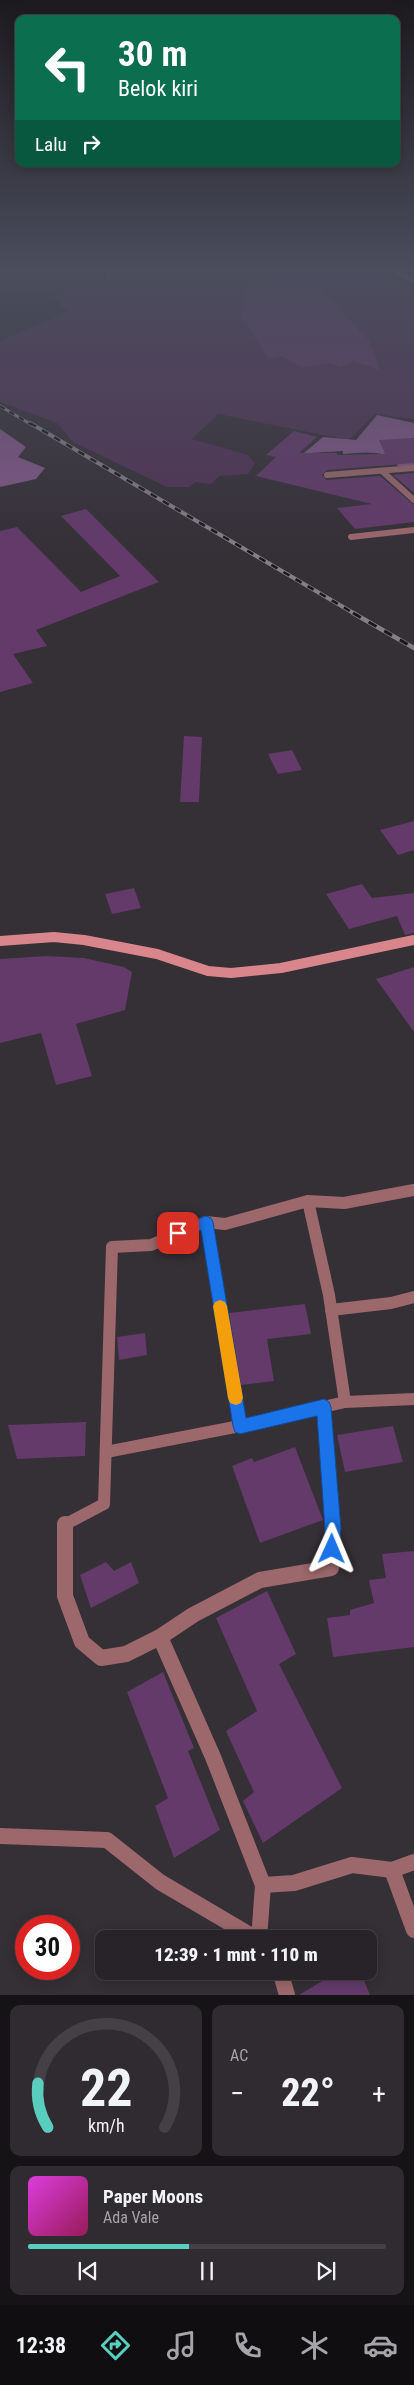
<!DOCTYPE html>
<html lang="id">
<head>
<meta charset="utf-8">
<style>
  :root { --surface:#282328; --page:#302b30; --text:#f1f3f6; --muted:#a5a4a8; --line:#444045; --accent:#59cebf }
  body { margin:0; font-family:"Roboto Condensed",sans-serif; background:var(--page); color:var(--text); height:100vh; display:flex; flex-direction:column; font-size:19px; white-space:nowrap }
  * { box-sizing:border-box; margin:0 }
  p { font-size:16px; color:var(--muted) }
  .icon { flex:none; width:28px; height:28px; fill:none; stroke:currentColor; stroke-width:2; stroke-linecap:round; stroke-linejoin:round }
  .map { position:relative; height:1995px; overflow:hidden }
  .side { display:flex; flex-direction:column; gap:10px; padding:10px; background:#161316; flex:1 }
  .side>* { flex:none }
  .top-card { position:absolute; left:15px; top:15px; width:385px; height:152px; border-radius:10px; box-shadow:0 2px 12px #0003,0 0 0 1px var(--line); background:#0b6e4f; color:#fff; overflow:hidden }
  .speed { position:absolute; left:15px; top:1915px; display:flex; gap:10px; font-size:25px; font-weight:700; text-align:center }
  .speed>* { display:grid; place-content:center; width:65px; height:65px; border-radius:50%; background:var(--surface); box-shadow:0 2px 12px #0003,0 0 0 1px var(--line); line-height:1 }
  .speed .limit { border:8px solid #d22; background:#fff; color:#111 }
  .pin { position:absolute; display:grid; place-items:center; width:42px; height:42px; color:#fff; margin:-21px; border-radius:10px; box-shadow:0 2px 8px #0006 }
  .me { position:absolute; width:55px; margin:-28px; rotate:1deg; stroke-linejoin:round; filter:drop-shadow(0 0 4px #0008) }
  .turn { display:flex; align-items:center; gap:18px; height:105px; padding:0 20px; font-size:22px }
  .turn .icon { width:65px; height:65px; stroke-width:2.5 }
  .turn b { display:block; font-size:35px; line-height:42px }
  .then { display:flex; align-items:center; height:48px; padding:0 20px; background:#0003; gap:10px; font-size:19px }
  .big { font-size:38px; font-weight:800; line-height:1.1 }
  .side .card { flex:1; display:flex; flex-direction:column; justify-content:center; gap:8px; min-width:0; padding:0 18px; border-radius:10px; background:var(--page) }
  .side .dial { align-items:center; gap:0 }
  .dial svg { height:130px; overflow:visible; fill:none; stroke:var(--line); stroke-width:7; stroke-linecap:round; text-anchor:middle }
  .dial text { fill:var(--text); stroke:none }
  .song { display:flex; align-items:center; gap:15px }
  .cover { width:60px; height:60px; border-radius:8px; background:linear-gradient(135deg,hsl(300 70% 55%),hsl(330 70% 35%)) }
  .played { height:5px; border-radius:2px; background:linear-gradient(90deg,var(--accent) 45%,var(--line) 45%) }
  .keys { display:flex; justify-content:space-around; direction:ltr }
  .heat { display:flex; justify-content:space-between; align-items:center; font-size:28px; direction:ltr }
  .side .tiles { flex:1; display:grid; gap:10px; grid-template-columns:1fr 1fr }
  .card:last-child { grid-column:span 2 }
  .trip { position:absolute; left:95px; top:1930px; width:282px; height:50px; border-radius:10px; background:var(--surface); box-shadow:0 2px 12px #0003,0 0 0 1px var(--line); font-weight:800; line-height:50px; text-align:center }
  .menu { display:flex; height:80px; justify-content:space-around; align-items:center; background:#100e10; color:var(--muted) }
  .menu .icon { width:35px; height:35px }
  .menu .current { color:var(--accent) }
  .menu b { font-size:22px; color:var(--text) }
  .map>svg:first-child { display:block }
  .green { fill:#503354 }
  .forest { fill:#825889 }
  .building { fill:#633a6a }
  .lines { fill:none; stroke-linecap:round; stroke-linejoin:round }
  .lane-far1 { stroke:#9c686b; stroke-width:6 }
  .lane { stroke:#9c686b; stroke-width:16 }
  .street-far2 { stroke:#9c686b; stroke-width:5 }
  .street-far1 { stroke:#9c686b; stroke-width:12 }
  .street { stroke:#9c686b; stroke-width:16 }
  .secondary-far1 { stroke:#d8858b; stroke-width:5 }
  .secondary { stroke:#d8858b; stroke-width:10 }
  .rail-far2-casing { stroke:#847f85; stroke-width:3 }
  .rail-far1-casing { stroke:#847f85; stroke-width:4 }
  .rail-casing { stroke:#847f85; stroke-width:4.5 }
  .rail-far2 { stroke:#1b181b; stroke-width:2; stroke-dasharray:5.5; stroke-linecap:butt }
  .rail-far1 { stroke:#1b181b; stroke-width:2.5; stroke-dasharray:7; stroke-linecap:butt }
  .rail { stroke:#1b181b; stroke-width:3; stroke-dasharray:9; stroke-linecap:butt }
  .route { fill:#1a73e8; stroke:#114b97 }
  .slow { fill:#f59e0b }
</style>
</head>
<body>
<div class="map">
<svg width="414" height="1995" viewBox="0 0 414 1995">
  <rect width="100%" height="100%" fill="#352f36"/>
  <!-- green -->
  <path class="green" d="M299,273H383L414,290V419L375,414L349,440L218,414L192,439L248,455L255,464L248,474L219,476L211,484L195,482L189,487H167L73,442L57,423L0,402V341L68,312L54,297L80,286H246Z"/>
  <!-- forest -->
  <g class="forest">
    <path d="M377,415L414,423V466H398C387,448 362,453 343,454V451L310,453L302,462L292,463L323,437L356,440Z"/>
    <path d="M0,429L26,447L18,457L45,468L36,479L0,487Z"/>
  </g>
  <!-- building -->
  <g class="building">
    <path d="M244,287L320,288L370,342L380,370L353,361L340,367L329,363L302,368L282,356L269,359L247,325L241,320Z"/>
    <path d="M294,431L317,437L299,453H337V455L385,454L379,440L414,438V463L327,470L322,475L327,480L380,476L414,505V522L355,529L337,508L372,504L256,476L276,457L266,455Z"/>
    <path d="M414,473V493L393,475Z"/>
    <path d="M86,509L159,582L36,630L47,646L13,654L33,683L0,692V531L17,527L81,592L120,576L61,516Z"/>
    <path d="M184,736L202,737L199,802H180Z"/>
    <path d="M292,750L302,770L278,774L268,754Z"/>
    <path d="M414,821V850L398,855L380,830Z"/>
    <path d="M362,884L372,898L414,893V933L405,935L397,916L349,929L326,894Z"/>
    <path d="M134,888L141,908L112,914L105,894Z"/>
    <path d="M47,956L84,958L124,967L132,972L125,1010L76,1024L92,1076L56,1085L41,1033L0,1043V959Z"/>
    <path d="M414,967V1032L376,979Z"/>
    <path d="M305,1304L311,1334L267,1339L274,1381L241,1385L229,1313Z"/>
    <path d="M145,1333L147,1355L119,1360L117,1337Z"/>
    <path d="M86,1422L85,1456L17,1459L8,1425Z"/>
    <path d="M393,1426L403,1462L345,1472L337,1435Z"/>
    <path d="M295,1447L323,1520L260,1543L232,1466L252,1458L254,1462Z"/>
    <path d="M414,1551V1647L333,1657L327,1618L350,1615V1610L374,1603L369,1580L386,1578L382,1554Z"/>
    <path d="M106,1562L114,1571L131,1562L139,1583L91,1608L80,1575Z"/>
    <path d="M267,1591L296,1654L279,1664L342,1788L263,1843L243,1801L254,1792L226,1731L257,1711L216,1618Z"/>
    <path d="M163,1672L194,1748L188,1751L220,1830L174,1858L155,1806L168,1798L127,1692Z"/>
    <path d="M339,1971H360L370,1995H299Z"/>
  </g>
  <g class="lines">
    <!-- lane-far1 -->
    <g class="lane-far1">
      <path d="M382,471L414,500"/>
      <path d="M327,475L414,468"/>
      <path d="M351,537L414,530"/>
    </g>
    <!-- lane -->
    <path class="lane" d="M392,1870L414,1930"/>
    <!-- street-far2 -->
    <path class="street-far2" d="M109,277L111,273"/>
    <!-- street-far1 -->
    <g class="street-far1">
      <path d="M308,1201L329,1295L345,1402"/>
      <path d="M206,1222L240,1426"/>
      <path d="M331,1310L391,1303L414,1297"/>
      <path d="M324,1407L333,1525"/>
      <path d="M106,1452L240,1426L345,1402L414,1399"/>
      <path d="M64,1525L104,1504L112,1247L151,1245L206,1222L225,1224L308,1201L344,1203L414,1190"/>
    </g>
    <!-- street -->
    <g class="street">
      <path d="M65,1524V1596L82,1642L101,1658L126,1654L160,1637L193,1615L260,1580L331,1568L333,1524"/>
      <path d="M160,1637L213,1757L263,1885L294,1883L352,1865L392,1870L414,1862"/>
      <path d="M0,1836L107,1840L160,1882L257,1939"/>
      <path d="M259,1939L263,1885"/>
      <path d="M280,1971L287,1995"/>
    </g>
    <!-- secondary-far1 -->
    <path class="secondary-far1" d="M398,273L414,281"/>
    <!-- secondary -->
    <path class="secondary" d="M0,941L54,937L84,940L157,954L208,971L231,973L281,968L414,940"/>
    <!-- rail-far2 casing -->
    <g class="rail-far2-casing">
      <path id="rail-far2" d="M0,406L32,425"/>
    </g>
    <!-- rail-far1 casing -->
    <g class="rail-far1-casing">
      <path id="rail-far1" d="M30,423L355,614"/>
    </g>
    <!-- rail casing -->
    <g class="rail-casing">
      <path id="rail" d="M353,613L414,648"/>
    </g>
    <!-- rail-far2 -->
    <use href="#rail-far2" class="rail-far2"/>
    <!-- rail-far1 -->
    <use href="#rail-far1" class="rail-far1"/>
    <!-- rail -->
    <use href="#rail" class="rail"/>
  </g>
  <!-- sky -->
  <linearGradient id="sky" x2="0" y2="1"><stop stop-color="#1d1a1e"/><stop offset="0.49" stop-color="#4b4d5d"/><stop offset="1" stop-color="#4b4d5d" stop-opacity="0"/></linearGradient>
  <rect width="414" height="553" fill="url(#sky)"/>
  <!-- route -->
  <path class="route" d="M206,1216L211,1218L213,1222L246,1418L324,1399L329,1402L331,1407L341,1529L338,1554L332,1557L326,1554L324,1549L325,1529L317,1416L240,1434L235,1432L233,1426L201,1230L178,1239L174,1238L172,1233L174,1229Z"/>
  <!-- slow -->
  <path class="slow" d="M220,1300L225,1302L227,1306L243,1398L241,1403L236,1405L230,1403L228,1398L213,1306L215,1302Z"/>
</svg>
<div class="speed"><div class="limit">30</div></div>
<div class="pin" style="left:178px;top:1233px;background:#d93025"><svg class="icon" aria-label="arrive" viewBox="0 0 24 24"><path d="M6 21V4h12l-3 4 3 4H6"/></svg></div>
<svg class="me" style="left:332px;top:1549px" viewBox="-20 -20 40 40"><path d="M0-17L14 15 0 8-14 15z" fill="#1a73e8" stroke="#fff" stroke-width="4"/></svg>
<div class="trip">12:39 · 1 mnt · 110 m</div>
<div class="top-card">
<div class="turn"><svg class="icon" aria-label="left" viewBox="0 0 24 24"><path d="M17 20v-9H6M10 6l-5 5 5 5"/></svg><div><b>30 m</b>Belok kiri</div></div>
<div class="then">Lalu<svg class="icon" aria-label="right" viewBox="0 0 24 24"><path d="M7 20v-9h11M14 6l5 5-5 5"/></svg></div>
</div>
</div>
<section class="side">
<div class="tiles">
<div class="card dial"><svg viewBox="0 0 100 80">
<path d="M14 69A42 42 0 1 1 86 69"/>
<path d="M14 69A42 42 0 0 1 8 42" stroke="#59cebf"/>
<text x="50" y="56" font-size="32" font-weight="700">22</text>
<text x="50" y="72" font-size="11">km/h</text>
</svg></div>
<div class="card"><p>AC</p>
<div class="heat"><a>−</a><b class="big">22°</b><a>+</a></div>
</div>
<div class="card">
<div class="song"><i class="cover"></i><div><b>Paper Moons</b><p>Ada Vale</p></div></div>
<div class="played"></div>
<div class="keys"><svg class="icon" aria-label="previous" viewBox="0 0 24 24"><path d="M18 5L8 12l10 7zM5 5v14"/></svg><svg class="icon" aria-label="pause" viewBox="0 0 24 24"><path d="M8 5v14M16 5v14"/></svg><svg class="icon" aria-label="next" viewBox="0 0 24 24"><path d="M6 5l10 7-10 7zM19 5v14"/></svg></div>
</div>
</div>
</section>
<nav class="menu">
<b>12:38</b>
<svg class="icon current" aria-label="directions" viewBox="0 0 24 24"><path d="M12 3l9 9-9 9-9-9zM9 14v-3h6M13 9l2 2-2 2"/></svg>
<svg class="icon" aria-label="music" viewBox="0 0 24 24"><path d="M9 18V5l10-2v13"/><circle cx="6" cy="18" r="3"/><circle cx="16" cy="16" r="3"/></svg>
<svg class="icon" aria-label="phone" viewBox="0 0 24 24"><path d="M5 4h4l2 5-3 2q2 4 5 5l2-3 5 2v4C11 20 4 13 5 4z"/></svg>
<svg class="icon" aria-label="climate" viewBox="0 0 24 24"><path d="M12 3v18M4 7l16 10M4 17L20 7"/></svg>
<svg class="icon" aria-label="car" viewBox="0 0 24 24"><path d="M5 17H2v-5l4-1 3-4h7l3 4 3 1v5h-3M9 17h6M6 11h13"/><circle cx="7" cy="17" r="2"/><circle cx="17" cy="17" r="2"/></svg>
</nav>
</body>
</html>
